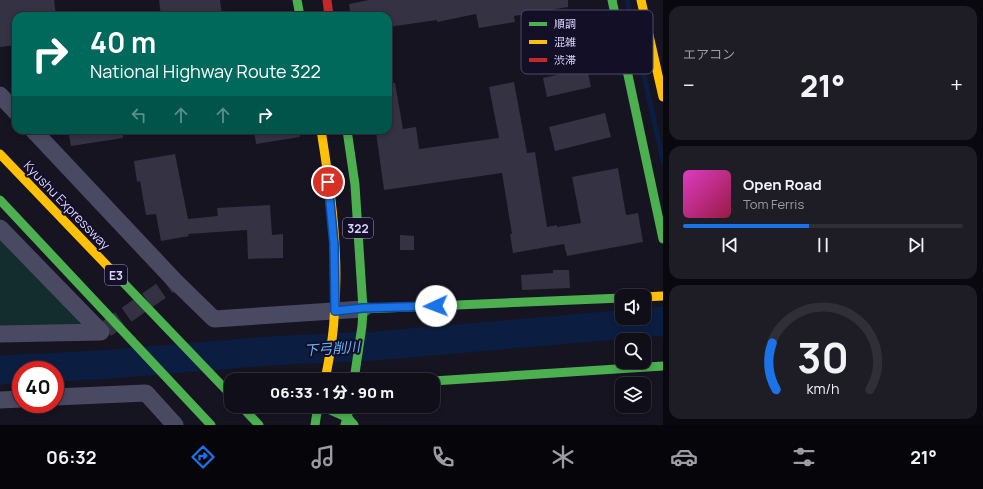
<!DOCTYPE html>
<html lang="ja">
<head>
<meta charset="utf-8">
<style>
  :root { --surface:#100f19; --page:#1e1d26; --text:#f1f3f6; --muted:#9c9ca2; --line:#302f38; --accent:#1a73e8 }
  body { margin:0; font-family:Manrope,"Noto Sans JP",sans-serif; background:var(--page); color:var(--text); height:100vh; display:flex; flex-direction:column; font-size:15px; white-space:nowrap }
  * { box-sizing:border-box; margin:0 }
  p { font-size:13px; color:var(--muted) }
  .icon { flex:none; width:22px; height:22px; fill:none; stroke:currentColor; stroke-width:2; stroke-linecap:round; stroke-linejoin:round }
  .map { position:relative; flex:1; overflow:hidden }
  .side { display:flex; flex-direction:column; gap:6px; padding:6px; background:#09080e; width:320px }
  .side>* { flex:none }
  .top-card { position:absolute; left:12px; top:12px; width:380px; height:122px; border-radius:12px; box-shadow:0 2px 6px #0003,0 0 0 1px var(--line); background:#00695c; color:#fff; overflow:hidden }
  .controls { position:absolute; left:615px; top:289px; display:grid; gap:8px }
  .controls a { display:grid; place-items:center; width:36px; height:36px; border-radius:8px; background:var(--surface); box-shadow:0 2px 6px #0003,0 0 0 1px var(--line); font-size:20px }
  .speed { position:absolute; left:12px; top:361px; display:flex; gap:8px; font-size:20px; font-weight:700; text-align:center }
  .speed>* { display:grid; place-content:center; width:52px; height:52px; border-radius:50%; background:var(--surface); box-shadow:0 2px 6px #0003,0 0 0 1px var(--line); line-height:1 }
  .speed .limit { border:6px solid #d22; background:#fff; color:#111 }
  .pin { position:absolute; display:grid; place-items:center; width:34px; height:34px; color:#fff; margin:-17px; border:2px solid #fff; border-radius:50%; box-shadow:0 1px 4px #0007 }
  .me { position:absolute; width:44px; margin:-22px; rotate:268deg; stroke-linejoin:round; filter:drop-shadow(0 0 3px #0008) }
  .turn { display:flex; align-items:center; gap:14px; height:84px; padding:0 12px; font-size:18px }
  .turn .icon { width:52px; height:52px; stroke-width:2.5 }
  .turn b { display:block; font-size:28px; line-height:34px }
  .lanes { display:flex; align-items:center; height:38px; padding:0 12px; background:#0003; justify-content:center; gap:20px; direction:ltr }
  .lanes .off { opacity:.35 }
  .big { font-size:30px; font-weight:800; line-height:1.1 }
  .side .card { flex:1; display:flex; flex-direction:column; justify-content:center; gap:6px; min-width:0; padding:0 14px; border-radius:12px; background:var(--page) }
  .side .dial { align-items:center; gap:0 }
  .dial svg { height:104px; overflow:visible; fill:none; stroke:var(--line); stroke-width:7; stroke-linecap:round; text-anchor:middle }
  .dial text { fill:var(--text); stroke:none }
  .song { display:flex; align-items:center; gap:12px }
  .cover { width:48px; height:48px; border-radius:6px; background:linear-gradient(135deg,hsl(310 70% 55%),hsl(340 70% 35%)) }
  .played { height:4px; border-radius:2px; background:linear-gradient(90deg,var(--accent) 45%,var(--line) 45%) }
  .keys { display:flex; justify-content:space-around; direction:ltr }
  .heat { display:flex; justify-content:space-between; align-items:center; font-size:22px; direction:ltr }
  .trip { position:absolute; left:224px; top:373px; width:216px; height:40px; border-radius:12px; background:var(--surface); box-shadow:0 2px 6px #0003,0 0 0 1px var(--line); font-weight:800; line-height:40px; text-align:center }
  .dock { display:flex; height:64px; justify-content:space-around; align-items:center; background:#06060a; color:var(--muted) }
  .dock .icon { width:28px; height:28px }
  .dock .on { color:var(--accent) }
  .dock b { font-size:18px; color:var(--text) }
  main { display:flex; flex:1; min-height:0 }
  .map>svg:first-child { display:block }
  .green { fill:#132c2d }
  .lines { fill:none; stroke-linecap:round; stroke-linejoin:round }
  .stream { stroke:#0b1e41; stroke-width:5 }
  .river { stroke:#0b1e41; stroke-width:29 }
  .building { fill:#343243 }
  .street-tunnel { stroke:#333142; stroke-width:17; stroke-dasharray:17 8; stroke-linecap:butt }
  .street { stroke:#4a4962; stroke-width:17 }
  .fast { stroke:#4caf50; stroke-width:9 }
  .slow { stroke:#ffc107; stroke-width:9 }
  .jam { stroke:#c62828; stroke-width:9 }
  .fast-bridge { stroke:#4caf50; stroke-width:9 }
  .slow-bridge { stroke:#ffc107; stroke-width:9 }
  .route-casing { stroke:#114b97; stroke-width:10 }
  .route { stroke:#1a73e8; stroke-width:7 }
  .labels { text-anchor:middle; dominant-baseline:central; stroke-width:4; stroke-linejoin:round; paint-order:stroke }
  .shield { fill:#130f26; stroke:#9e99be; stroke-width:1 }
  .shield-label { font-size:12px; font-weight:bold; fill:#d9d4ff }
  .street-label { font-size:13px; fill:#d9d4ff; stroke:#130f26 }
  .water-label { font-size:14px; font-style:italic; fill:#62b6ff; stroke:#130f26 }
  .key { fill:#130f26; stroke:#4e4a67; stroke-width:1 }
  .key-label { font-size:11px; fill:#d9d4ff }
</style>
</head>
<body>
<main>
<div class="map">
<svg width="663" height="425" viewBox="0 0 663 425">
  <rect width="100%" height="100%" fill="#161421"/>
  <!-- green -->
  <path class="green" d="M0,230L101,332L0,334Z"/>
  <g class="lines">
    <!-- stream -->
    <path class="stream" d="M627,0L663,161"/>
    <!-- river -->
    <path class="river" d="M0,370L99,365L269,351L375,346L663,321"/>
  </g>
  <!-- building -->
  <g class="building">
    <path d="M0,0H54L56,16H16V45L0,47Z"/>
    <path d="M159,0H220L222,16H161Z"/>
    <path d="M369,0H568V7L514,16L515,22L479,28L476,14L437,22V20L388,27V16H351L349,4Z"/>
    <path d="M602,34L606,62L586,64L591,87L547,97L543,78L565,73L560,39Z"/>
    <path d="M514,82L527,153L535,152L547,227L557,225V227L581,223L572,177L618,168L626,215L638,213L643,242L567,256L564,244L513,253L510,234H512L502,173L384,190L376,132L388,131V83H395L403,129L416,127L419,149L499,138L489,87Z"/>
    <path d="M605,113L611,137L555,151L549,127Z"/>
    <path d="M68,130H123V138L71,146Z"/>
    <path d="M254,130H299L300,137L256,144Z"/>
    <path d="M175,154L188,219L218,216L217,208L270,205L272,235L283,234V258L248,259L247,230L188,234L189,236L161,241L156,214L146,215L140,181L137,182L134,161Z"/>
    <path d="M400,235L414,236V250H400Z"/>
    <path d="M553,270H569L570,288L522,290L521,275L553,273Z"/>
  </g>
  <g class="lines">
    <!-- street-tunnel -->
    <path class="street-tunnel" d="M106,329L175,281"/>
    <!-- street -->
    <g class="street">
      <path d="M0,95L16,112"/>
      <path d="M33,130L175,281L214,319L363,309"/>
      <path d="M0,228L101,332L0,334"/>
      <path d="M55,397L146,393L175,425"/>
      <path d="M0,400L21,399"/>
    </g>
    <!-- fast -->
    <g class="fast">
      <path d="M297,0L300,16"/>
      <path d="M612,0L663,239"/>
      <path d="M347,130L355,185L363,309L362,326L354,380"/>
      <path d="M363,309L622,298"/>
      <path d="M433,381L663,366"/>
      <path d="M241,406L259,425"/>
      <path d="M321,406L348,418L354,425"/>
      <path d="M315,425L318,406"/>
      <path d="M345,425L350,406"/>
    </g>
    <!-- slow -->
    <g class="slow">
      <path d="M641,0L663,97"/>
      <path d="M321,130C331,192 340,256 334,319C333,340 329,360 325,380"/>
      <path d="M644,297L663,296"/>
    </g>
    <!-- jam -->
    <path class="jam" d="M327,0L329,16"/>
    <!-- fast-bridge -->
    <g class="fast-bridge">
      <path d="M0,200L211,425"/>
      <path d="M117,276L231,395"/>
    </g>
    <!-- slow-bridge -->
    <path class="slow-bridge" d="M0,154L117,276"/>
  </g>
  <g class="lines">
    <!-- route casing -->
    <g class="route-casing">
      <path id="route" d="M328,182L334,244L335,311L363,308L436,306"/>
    </g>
    <!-- route -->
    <use href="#route" class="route"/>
  </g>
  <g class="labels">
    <!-- shield labels -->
    <g class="shield">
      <rect x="343" y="218" width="30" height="20" rx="3"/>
      <rect x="105" y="265" width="22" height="20" rx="3"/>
    </g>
    <g class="shield-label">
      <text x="358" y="228">322</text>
      <text x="116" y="275">E3</text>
    </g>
    <!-- street labels -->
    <g class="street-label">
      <text transform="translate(67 205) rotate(46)">Kyushu Expressway</text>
    </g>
    <!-- water labels -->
    <g class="water-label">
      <text transform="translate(332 348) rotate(-4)">下弓削川</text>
    </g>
  </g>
  <!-- legend -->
  <rect x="521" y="10" width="132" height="64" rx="6" class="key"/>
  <rect x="529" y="22" width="18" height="4" fill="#4caf50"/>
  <rect x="529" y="40" width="18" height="4" fill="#ffc107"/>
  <rect x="529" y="58" width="18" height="4" fill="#c62828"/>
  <g class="key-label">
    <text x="554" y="28">順調</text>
    <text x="554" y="46">混雑</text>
    <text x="554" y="64">渋滞</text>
  </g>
</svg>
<div class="controls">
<a><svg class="icon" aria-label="sound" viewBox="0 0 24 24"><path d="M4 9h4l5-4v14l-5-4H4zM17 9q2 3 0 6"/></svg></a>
<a><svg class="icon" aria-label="search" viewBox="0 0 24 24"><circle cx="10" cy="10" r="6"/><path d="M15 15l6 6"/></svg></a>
<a><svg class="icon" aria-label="layers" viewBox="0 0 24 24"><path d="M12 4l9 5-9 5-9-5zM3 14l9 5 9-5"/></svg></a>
</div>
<div class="speed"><div class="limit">40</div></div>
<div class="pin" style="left:328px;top:182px;background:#d93025"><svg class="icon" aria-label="arrive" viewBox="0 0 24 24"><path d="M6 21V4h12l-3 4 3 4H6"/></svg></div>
<svg class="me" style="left:436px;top:306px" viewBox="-20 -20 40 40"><circle r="19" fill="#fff"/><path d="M0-13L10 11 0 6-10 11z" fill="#1a73e8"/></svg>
<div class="trip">06:33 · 1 分 · 90 m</div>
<div class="top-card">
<div class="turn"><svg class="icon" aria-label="right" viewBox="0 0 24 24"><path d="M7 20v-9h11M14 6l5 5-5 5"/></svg><div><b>40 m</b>National Highway Route 322</div></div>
<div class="lanes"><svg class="icon off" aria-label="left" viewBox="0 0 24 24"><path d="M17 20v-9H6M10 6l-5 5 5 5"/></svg><svg class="icon off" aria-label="ahead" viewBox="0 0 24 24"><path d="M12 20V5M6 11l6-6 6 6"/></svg><svg class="icon off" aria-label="ahead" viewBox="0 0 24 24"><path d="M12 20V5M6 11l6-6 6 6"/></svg><svg class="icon" aria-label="right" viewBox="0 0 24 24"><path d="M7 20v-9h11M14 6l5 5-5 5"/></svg></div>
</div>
</div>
<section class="side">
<div class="card"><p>エアコン</p>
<div class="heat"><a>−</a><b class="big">21°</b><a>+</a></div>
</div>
<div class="card">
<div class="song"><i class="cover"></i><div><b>Open Road</b><p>Tom Ferris</p></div></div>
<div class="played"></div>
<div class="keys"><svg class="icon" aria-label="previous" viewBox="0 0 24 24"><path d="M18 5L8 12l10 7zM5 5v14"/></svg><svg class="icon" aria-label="pause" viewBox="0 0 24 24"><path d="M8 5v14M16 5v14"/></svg><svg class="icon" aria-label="next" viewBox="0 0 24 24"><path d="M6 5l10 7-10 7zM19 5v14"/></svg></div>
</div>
<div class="card dial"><svg viewBox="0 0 100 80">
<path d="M14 69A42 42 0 1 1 86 69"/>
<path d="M14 69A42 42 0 0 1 11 33" stroke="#1a73e8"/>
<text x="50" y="56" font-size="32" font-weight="700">30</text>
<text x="50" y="72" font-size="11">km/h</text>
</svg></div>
</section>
</main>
<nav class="dock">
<b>06:32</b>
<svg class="icon on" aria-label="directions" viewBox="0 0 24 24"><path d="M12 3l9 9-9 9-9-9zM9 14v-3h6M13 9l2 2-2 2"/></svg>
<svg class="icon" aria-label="music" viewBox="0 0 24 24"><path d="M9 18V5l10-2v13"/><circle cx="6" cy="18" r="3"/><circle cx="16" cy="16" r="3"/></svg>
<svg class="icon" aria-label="phone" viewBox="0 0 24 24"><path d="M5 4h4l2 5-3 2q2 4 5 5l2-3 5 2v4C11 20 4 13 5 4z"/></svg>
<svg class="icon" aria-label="climate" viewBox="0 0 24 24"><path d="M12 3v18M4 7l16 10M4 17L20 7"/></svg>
<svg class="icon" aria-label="car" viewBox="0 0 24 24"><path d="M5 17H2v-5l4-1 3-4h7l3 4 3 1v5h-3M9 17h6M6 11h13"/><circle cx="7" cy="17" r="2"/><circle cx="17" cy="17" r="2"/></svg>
<svg class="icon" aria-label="filters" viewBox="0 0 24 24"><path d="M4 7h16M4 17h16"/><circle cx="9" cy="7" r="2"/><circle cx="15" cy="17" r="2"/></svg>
<b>21°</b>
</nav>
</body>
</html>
